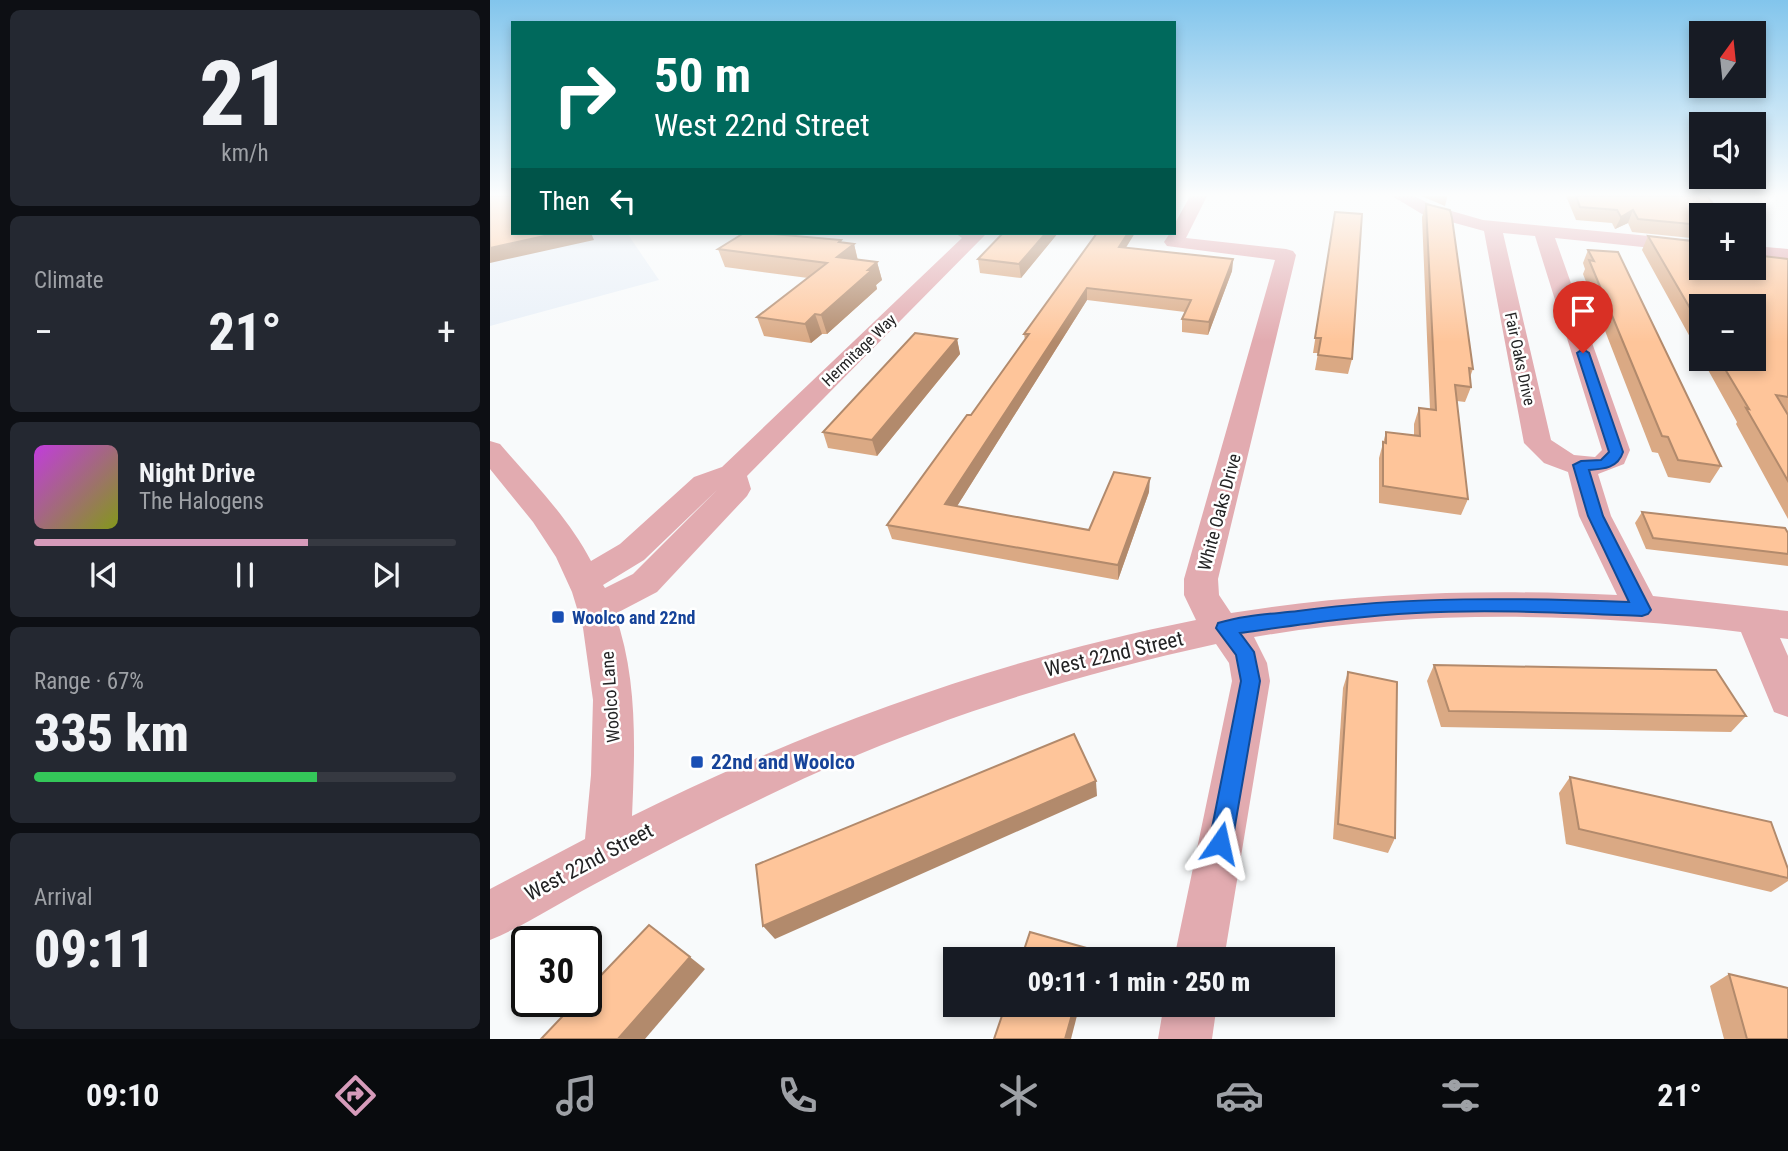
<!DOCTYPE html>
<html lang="en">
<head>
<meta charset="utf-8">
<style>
  :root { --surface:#171b24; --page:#242831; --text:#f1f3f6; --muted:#9ea1a6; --line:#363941; --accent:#d69bba }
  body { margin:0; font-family:"Roboto Condensed",sans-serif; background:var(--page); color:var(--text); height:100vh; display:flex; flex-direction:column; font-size:26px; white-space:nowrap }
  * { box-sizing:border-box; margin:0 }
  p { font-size:23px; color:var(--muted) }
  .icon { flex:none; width:38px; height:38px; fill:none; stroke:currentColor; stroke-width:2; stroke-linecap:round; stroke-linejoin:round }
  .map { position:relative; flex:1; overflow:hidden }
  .details { display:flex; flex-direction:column; gap:10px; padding:10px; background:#0d0f14; width:490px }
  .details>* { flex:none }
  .top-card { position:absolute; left:21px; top:21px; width:665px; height:214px; border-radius:0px; box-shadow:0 4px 10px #0003; background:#00695c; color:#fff; overflow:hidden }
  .needle { width:46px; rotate:15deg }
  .buttons { position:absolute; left:1199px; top:21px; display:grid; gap:14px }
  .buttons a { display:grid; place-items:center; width:77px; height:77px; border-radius:0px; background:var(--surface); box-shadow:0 4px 10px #0003; font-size:35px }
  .speed { position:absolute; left:21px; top:926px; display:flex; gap:14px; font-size:35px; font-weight:700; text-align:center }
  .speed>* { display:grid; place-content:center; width:91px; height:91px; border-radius:50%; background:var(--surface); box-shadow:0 4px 10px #0003; line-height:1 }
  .speed .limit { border:4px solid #111; border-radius:10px; background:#fff; color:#111 }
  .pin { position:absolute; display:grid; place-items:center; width:60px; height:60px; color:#fff; margin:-72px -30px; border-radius:50% 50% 50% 0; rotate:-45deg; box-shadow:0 0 7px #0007 }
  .pin .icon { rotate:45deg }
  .me { position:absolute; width:77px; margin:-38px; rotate:11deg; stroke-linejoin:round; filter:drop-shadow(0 0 5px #0008) }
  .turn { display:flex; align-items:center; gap:24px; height:147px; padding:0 28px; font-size:32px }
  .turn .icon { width:91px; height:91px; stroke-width:2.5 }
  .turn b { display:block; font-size:49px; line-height:60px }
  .then { display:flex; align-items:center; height:66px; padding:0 28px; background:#0003; gap:14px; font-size:26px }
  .big { font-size:52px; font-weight:800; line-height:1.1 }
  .details .card { flex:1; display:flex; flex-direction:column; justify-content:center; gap:10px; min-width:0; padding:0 24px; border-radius:10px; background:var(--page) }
  .details .dial { align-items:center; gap:0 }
  .dial b { font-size:91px; line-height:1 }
  .song { display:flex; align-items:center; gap:21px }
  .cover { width:84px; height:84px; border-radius:10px; background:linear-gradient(135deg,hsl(290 70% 55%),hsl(70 70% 35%)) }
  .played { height:7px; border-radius:4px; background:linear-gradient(90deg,var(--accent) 65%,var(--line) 65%) }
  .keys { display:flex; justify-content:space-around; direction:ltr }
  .heat { display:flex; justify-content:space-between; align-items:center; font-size:38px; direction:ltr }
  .charge { height:10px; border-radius:5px; background:linear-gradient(90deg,#34c759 67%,var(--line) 0) }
  .trip { position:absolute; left:453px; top:947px; width:392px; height:70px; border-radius:0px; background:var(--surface); box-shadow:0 4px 10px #0003; font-weight:800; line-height:70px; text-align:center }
  .tabs { display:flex; height:112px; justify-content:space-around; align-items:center; background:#090b0e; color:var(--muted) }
  .tabs .icon { width:49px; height:49px }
  .tabs .active { color:var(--accent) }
  .tabs b { font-size:32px; color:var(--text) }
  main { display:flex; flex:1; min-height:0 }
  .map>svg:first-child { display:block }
  .built { fill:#e9f0f8 }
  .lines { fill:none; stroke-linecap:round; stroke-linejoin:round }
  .street { fill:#e2abb0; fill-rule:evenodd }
  .wall { fill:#daa984 }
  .shaded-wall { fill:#b28a6c }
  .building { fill:#fec59a; stroke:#b28a6c; stroke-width:2 }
  .route { fill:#1a73e8; stroke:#114b97; stroke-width:2 }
  .transit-dot { fill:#1a4fb4; stroke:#fff; stroke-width:2.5 }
  .labels { text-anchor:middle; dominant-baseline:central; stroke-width:5; stroke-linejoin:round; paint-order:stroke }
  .far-street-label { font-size:16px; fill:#232324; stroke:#fff }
  .street-label { font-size:18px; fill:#232324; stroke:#fff }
  .transit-label { font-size:18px; font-weight:bold; fill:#164399; stroke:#fff; text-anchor:start }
  .near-street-label { font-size:21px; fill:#232324; stroke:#fff }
  .near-transit-label { font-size:21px; font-weight:bold; fill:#164399; stroke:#fff; text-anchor:start }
</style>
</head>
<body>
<main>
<section class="details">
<div class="card dial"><b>21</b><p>km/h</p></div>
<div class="card"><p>Climate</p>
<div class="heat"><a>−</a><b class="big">21°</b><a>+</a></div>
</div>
<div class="card">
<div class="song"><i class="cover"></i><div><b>Night Drive</b><p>The Halogens</p></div></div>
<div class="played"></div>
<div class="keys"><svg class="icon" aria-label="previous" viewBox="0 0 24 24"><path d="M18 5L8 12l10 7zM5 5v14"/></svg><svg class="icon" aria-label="pause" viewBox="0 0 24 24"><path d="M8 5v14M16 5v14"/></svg><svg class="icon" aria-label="next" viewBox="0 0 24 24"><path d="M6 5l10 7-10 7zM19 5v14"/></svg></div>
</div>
<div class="card"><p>Range · 67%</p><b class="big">335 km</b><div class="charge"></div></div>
<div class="card"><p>Arrival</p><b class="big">09:11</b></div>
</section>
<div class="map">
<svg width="1298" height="1039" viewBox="0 0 1298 1039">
  <rect width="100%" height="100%" fill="#f8fafb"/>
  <!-- built -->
  <path class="built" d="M0,196L23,233H137L169,280L0,326Z"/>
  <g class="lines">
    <!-- street -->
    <g class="street">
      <path d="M700,196H717L696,238L796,249L803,251L806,255L728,579L729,595L741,613C870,592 998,589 1127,595L1089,516L1078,472L1054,463L1034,443L994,231L932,214L902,196H924L944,206L993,220L1211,241V253L1065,238L1140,450L1134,464L1108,474L1121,516L1163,596L1298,611V639L1290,638L1298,656V717L1284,712L1251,632C1091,612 923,610 764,637L777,663L780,681L734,959H684L742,681L739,663L726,644C571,678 420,726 277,796C218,824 160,854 103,885C69,903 36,925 0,940V889L95,839L101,775L103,700L93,628L82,592L66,557L43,522L0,469V441L10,444C42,481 78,517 101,561L130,544L204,477L232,467L472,238L465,233L496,234L257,476L261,489L257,496L167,592L125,614C148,679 145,749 142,816C321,727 510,659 706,620L694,595V579L785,260L677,246L674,242L680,233H684V225ZM1013,233L1045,236L1112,450L1105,457L1084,455L1061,440ZM227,490L143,574L115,588L113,585L154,560Z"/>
      <path d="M1264,246L1298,249V261L1264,258Z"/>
      <path d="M674,1004H727L722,1039H668Z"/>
    </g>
  </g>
  <!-- wall -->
  <g class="wall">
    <path d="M931,196H957V198L955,206Z"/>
    <path d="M1076,196H1217L1211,215V239L1142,232L1138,223L1125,229L1122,223L1086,220Z"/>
    <path d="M936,204L983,369L980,377L981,387L975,402L967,401L978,499L971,515L889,503V458L896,432L924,436V424L929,408L940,409L932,217Z"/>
    <path d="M845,212L862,359L858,374L825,370L828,353H823Z"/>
    <path d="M513,233H568L531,278L490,273L488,259Z"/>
    <path d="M1158,236L1211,268L1298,259V519L1246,424L1247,422L1212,359H1264L1211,306V357L1152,250Z"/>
    <path d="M352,242L364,244L368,260L387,262L392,280L386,285L387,289L337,334H332L321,343L274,336L267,317L318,278L235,267L228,249Z"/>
    <path d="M636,248L743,259L742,271L718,335L692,332V319L695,312L597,300L467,506L599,530L659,492L628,580L402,539L397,525L481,415L535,340L534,334Z"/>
    <path d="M1098,250L1231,466L1220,483L1178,477L1168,453L1162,452L1093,274L1095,269L1093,263Z"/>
    <path d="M467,339L470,354L387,456L338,448L333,432Z"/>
    <path d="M1152,512L1298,533V566L1156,549L1145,523Z"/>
    <path d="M944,665L1256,716L1241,732L951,727L937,681Z"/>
    <path d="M858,672L905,838L898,853L843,839L853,688Z"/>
    <path d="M1080,777L1298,869V881L1281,892L1076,844L1069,793Z"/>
    <path d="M1239,974L1298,1039H1234L1220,986Z"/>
  </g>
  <!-- shaded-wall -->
  <g class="shaded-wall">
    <path d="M1143,210L1138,223L1125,229L1131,217Z"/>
    <path d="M68,233H101L104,240L0,263V248Z"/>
    <path d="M556,233H568L531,278L529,264Z"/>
    <path d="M638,233H645L629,259V247Z"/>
    <path d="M351,240L354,251L364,244L368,262L347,257L349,242Z"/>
    <path d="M743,259L742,271L718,335L719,322Z"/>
    <path d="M387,262L392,280L386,285L387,289L337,334L331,315Z"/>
    <path d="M597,288V300L459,519L455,504Z"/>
    <path d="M325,314L332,334L321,343L315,324Z"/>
    <path d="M467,339L470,354L387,456L382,440Z"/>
    <path d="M660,478L659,492L628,580V565Z"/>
    <path d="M606,781L607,796L285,939L273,926Z"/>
    <path d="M200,957L215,969L155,1039H128Z"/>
    <path d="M585,1004H590L581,1039H575Z"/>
  </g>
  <!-- building -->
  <g class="building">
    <path d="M0,196H23V233H68L0,248Z"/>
    <path d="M1086,196H1217L1232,215H1211V225L1148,219L1143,210L1131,217L1127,210L1090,207Z"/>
    <path d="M936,204L960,210L962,218L983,369L979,368L981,387L965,385L978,499L893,486V442L896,443V432L930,436L929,408L946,410Z"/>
    <path d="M845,212L872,214L862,359L828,355L831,338H825Z"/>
    <path d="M254,233H271L351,240L349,242L364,244L347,257L387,262L378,270H382L331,315L325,314L315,324L267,317L337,263L228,249Z"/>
    <path d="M513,233H556L529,264L488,259Z"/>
    <path d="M607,233H638L629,247L743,259L719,322L692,319L701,300L597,288L455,504L599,530L624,472L660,478L628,565L397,525L477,415H481L539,334H534Z"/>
    <path d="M1158,236L1211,242V268H1264V255L1298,259V397L1286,395L1298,415V481L1256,408L1259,409L1229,359H1264V306H1211V327Z"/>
    <path d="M1098,250L1128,252L1231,466L1188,460L1178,437L1172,436L1099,260L1104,261Z"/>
    <path d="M425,333L467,339L382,440L333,432Z"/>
    <path d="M1152,512L1295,528L1298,533V554L1163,538Z"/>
    <path d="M944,665L1226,670L1256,716L959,711Z"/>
    <path d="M858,672L907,682L905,838L848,824Z"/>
    <path d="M584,734L606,781L273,926L266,865Z"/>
    <path d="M1080,777L1281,822L1298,869V878L1089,829Z"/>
    <path d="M159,925L200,957L128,1039H51L87,1001H96V991Z"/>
    <path d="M540,932L600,949L597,959H531Z"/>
    <path d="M1239,974L1298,988V1039H1257Z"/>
    <path d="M516,1004H585L575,1039H504Z"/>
  </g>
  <!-- sky -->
  <linearGradient id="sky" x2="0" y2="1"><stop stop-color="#82c5ec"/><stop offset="0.57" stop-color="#fcfdfd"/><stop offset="1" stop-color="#fcfdfd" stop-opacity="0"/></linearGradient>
  <rect width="1298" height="342" fill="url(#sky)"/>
  <!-- route -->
  <path class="route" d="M1093,349L1099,353L1133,452C1128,468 1114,469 1099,470L1113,516L1161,610L1158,614L1152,616C1077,613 1001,609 926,613C867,616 808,625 750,633L764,652L770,681L742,843L738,851L730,854L722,851L719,843L751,681L746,655L726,628L728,623C753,615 782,614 808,611C918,596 1028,598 1139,602L1098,516L1083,465L1091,461L1111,460L1119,452L1087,353Z"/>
  <!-- markers -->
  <g class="transit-dot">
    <rect x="61" y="610" width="14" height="14" rx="3.5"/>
    <rect x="200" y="755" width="14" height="14" rx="3.5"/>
  </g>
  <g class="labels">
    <!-- far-street labels -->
    <g class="far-street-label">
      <text transform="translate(369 350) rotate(-44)">Hermitage Way</text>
      <text transform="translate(1030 359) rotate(78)">Fair Oaks Drive</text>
    </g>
    <!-- street labels -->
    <g class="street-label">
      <text transform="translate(729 512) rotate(-75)">White Oaks Drive</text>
      <text transform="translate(120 697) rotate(-94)">Woolco Lane</text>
    </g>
    <!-- transit labels -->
    <g class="transit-label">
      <text x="82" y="617">Woolco and 22nd</text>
    </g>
    <!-- near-street labels -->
    <g class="near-street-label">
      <text transform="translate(624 654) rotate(-13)">West 22nd Street</text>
      <text transform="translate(99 862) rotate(-28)">West 22nd Street</text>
    </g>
    <!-- near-transit labels -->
    <g class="near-transit-label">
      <text x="221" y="762">22nd and Woolco</text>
    </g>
  </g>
</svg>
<div class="buttons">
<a><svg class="needle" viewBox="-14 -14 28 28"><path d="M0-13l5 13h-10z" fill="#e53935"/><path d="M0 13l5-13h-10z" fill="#9ea1a6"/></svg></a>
<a><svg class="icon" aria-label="sound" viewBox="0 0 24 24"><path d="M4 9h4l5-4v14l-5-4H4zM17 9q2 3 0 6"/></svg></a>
<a>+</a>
<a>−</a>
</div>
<div class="speed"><div class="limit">30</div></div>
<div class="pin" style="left:1093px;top:353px;background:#d93025"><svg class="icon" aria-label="arrive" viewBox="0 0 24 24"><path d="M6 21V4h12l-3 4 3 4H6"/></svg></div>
<svg class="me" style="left:730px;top:843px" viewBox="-20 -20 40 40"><path d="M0-17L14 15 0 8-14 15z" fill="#1a73e8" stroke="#fff" stroke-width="4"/></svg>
<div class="trip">09:11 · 1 min · 250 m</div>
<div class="top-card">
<div class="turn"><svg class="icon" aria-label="right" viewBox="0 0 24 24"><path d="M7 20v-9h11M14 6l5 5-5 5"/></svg><div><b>50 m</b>West 22nd Street</div></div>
<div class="then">Then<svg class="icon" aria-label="left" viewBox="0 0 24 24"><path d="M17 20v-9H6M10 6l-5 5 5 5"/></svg></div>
</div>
</div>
</main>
<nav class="tabs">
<b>09:10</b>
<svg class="icon active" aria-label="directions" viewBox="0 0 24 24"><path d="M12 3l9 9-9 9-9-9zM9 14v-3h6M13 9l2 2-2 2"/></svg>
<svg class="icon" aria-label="music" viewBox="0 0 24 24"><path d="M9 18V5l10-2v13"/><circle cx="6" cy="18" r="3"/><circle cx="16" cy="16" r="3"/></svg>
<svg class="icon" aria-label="phone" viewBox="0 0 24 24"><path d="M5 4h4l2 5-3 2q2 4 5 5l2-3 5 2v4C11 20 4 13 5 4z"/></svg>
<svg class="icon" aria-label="climate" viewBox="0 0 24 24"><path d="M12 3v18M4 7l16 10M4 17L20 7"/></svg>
<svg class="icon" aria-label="car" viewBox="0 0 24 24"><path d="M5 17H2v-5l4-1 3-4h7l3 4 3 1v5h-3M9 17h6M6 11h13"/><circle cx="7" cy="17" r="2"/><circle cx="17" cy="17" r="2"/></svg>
<svg class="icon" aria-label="filters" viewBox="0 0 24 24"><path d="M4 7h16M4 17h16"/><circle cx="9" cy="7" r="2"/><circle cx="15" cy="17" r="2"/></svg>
<b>21°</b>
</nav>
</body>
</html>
